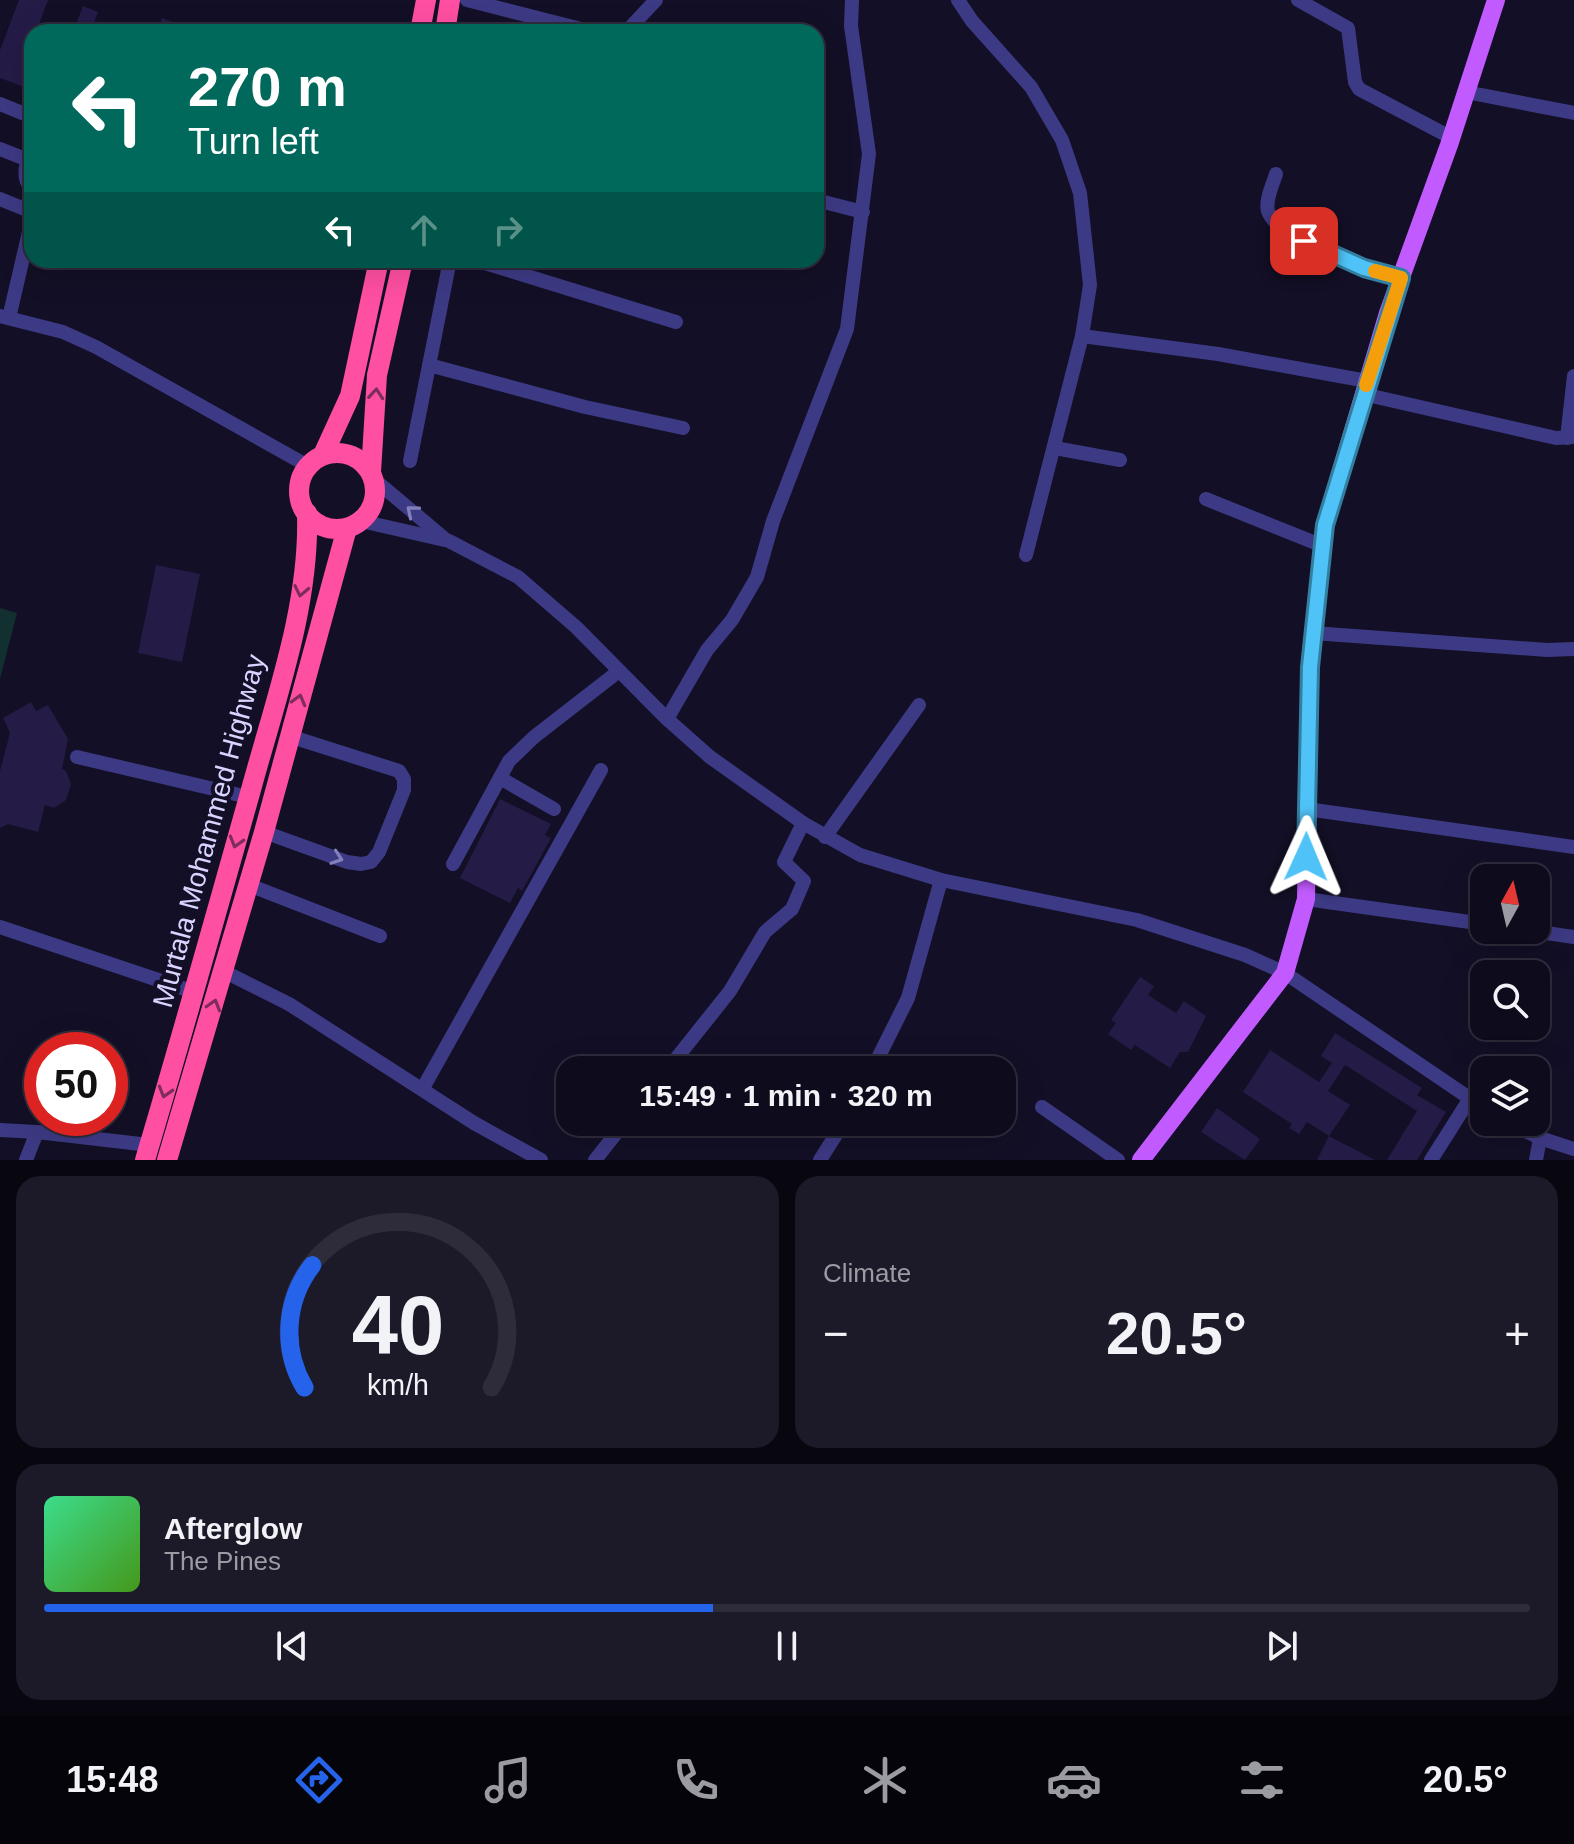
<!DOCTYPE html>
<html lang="en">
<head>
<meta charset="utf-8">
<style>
  :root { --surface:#0e0b1c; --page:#1c1929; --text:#f1f3f6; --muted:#9b9ba3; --line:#2e2b3b; --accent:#2563eb }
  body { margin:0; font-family:Arial,sans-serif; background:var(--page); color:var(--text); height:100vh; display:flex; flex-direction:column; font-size:30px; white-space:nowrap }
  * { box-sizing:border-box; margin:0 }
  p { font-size:26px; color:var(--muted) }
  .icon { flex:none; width:44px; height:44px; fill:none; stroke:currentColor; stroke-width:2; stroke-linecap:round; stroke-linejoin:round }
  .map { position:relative; height:1160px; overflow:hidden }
  .details { display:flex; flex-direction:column; gap:16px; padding:16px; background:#08060f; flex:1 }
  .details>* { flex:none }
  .top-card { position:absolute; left:24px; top:24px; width:800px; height:244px; border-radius:24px; box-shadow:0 8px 32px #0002,0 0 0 2px var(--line); background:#00695c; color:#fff; overflow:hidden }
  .needle { width:52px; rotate:8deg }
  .controls { position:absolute; left:1470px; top:864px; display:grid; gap:16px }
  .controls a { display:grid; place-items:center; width:80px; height:80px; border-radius:16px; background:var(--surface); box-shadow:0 8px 32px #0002,0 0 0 2px var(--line); font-size:40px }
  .speed { position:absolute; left:24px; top:1032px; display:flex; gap:16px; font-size:40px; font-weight:700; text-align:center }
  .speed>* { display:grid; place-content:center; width:104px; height:104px; border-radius:50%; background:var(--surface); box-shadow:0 8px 32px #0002,0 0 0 2px var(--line); line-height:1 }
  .speed .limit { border:12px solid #d22; background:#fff; color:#111 }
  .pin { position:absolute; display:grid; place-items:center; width:68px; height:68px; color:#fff; margin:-34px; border-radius:16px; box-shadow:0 4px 12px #0006 }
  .me { position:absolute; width:88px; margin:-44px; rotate:1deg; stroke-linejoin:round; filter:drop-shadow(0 0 6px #0008) }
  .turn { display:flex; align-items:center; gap:28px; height:168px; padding:0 32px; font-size:36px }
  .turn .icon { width:104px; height:104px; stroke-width:2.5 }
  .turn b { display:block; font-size:56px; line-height:68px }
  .lanes { display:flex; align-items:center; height:76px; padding:0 32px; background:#0003; justify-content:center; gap:40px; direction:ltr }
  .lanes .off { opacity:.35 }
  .big { font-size:60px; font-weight:700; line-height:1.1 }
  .details .card { flex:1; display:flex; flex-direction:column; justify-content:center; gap:12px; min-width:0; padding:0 28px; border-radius:24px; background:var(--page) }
  .details .dial { align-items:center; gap:0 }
  .dial svg { height:208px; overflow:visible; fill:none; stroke:var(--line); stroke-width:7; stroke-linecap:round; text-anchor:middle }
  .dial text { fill:var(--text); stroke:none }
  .song { display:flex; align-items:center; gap:24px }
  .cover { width:96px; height:96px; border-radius:12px; background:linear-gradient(135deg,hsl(150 70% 55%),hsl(100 70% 35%)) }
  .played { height:8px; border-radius:4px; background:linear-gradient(90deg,var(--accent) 45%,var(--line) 45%) }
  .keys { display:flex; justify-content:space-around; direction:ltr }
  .heat { display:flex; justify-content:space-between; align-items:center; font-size:44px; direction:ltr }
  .details .tiles { flex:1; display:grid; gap:16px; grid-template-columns:1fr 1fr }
  .card:last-child { grid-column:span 2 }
  .trip { position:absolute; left:556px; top:1056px; width:460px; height:80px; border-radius:24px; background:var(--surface); box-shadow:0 8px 32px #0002,0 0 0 2px var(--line); font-weight:700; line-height:80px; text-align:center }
  .tab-bar { display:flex; height:128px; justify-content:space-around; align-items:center; background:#06040b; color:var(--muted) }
  .tab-bar .icon { width:56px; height:56px }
  .tab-bar .on { color:var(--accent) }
  .tab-bar b { font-size:36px; color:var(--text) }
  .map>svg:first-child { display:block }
  .green { fill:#12302f }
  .building { fill:#241b47 }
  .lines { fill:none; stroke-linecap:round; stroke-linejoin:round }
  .minor { stroke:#3d3a85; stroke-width:14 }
  .major { stroke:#c25bff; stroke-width:18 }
  .highway { stroke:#ff4fa3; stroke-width:20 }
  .oneway { stroke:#7d2c5e }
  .oneway2 { stroke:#837fbc }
  .route-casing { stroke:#337fa1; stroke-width:20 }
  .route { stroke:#4fc3f7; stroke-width:14 }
  .slow { stroke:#f59e0b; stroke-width:14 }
  .labels { text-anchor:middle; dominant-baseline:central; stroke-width:8; stroke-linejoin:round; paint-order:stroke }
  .street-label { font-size:28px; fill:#d9d4ff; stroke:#130f26 }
</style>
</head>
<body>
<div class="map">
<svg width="1574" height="1160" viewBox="0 0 1574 1160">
  <rect width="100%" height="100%" fill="#130f26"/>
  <!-- green -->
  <path class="green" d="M0,608L17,613L0,679Z"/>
  <!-- building -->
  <g class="building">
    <path d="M19,0H48L36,32H32V90L0,78V50Z"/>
    <path d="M83,6L98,12L91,32H73Z"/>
    <path d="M162,18L196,31L195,32H157Z"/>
    <path d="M156,565L200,574L182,662L138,653Z"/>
    <path d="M31,702L36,711L48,705L68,739L62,769L66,771L71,784L66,800L54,808L45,805L38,832L8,824L0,828V771L10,733L3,718Z"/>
    <path d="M500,799L551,824L545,835L551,838L522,891L518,888L510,903L460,878Z"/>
    <path d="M1140,977L1154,986L1148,995L1176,1013L1184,1001L1206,1016L1188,1052H1180L1170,1068L1135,1045L1131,1050L1108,1034L1116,1023L1111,1020Z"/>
    <path d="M1335,1033L1422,1088L1417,1095L1446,1112L1417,1160H1387L1417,1111L1345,1065L1328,1091L1350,1105L1329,1136L1307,1122L1299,1134L1289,1128L1292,1124L1243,1092L1270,1050L1319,1082L1332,1063L1321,1056Z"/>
    <path d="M1217,1108L1260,1139L1245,1160L1201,1132Z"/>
    <path d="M1329,1136L1375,1160H1317Z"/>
  </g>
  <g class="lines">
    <!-- minor -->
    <g class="minor">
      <path d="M467,0L593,32"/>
      <path d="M958,0L972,21L1031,87L1062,140L1080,193L1090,285L1082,336L1026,555"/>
      <path d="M1298,0L1348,28L1355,82L1359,89L1452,138"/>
      <path d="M626,32L656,0"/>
      <path d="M1466,92L1574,113"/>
      <path d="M0,104L32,117"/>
      <path d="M0,149L28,160"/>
      <path d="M32,149C27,162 20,178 32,189"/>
      <path d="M1276,174C1273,184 1265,200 1268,211C1280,243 1369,270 1401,278"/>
      <path d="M0,199L32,212"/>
      <path d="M816,200L863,212"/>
      <path d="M475,260L676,322"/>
      <path d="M0,316L63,332L96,347L308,466"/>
      <path d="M9,318L32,219"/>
      <path d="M1082,336L1218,354L1367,381"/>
      <path d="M429,365L585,407L683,428"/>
      <path d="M1363,394L1556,438L1574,437"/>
      <path d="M1567,438L1574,376"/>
      <path d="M1055,448L1120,460"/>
      <path d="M410,461L450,260"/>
      <path d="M375,480L445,539"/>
      <path d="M1206,499L1323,546"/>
      <path d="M361,521L449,541L518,577L576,627L667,719L710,757L803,823L860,855L941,880L1137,920L1245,955L1285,973L1484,1108"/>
      <path d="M1313,633L1547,650L1574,649"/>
      <path d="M667,719L707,650L732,620L757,577L773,521L847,329L869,154L851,26L852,0"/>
      <path d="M77,757L248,797"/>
      <path d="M500,778L554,809"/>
      <path d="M1307,809L1574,847"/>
      <path d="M264,832L347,862L361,864L371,862L379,852L404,790V779L399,771L289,736"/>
      <path d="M825,837L919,705"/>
      <path d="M453,864L509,761L534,737L619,671"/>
      <path d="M249,885L380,936"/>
      <path d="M1306,899L1484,924"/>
      <path d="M0,927L194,992"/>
      <path d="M1526,930L1574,937"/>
      <path d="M223,971L289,1004L474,1123L541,1160"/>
      <path d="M667,1070L730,991L765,932L792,909L804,881L784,862L803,823"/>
      <path d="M872,1070L908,998L941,880"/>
      <path d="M423,1088L601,770"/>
      <path d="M1042,1107L1118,1160"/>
      <path d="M1507,1122L1540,1138L1574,1149"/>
      <path d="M0,1130L37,1132"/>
      <path d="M26,1160L37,1132L149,1145"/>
      <path d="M595,1160L625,1122"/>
      <path d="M820,1160L844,1122"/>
      <path d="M1431,1160L1469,1100"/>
      <path d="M1536,1160L1540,1138"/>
    </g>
    <!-- major -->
    <path class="major" d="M1141,1160L1285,973L1306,899L1310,667L1325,525L1388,313L1449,145L1496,0"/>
    <!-- highway -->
    <g class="highway">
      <path d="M420,32L426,0"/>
      <path d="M445,32L450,0"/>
      <circle cx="337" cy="491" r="38"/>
      <path d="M323,455L350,396L379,260"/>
      <path d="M371,472L377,375L403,260"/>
      <path d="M145,1160C182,1036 217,911 252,786C276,698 310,605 307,513"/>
      <path d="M167,1160L264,832L347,528"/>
    </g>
  </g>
  <!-- one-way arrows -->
  <defs><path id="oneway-chevron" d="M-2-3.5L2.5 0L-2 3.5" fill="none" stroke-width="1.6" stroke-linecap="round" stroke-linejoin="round" transform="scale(2)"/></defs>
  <g class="oneway">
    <use href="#oneway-chevron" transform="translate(376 394) rotate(-85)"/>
    <use href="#oneway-chevron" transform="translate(301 591) rotate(102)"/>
    <use href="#oneway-chevron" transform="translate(299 700) rotate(-75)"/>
    <use href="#oneway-chevron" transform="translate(236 842) rotate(106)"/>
    <use href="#oneway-chevron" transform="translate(214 1005) rotate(-73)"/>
    <use href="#oneway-chevron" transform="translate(165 1092) rotate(106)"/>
  </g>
  <g class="oneway2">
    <use href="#oneway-chevron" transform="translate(412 511) rotate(-140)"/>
    <use href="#oneway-chevron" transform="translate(337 858) rotate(19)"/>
  </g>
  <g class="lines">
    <!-- route casing -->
    <g class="route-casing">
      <path id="route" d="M1304,241L1364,268L1401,278L1325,525L1310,667L1306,857"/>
    </g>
    <!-- route -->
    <use href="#route" class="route"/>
    <!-- slow -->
    <path class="slow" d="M1366,385L1401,278L1375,271"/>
  </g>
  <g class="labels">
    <!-- street labels -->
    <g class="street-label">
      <text transform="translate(209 831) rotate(-75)">Murtala Mohammed Highway</text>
    </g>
  </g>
</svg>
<div class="controls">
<a><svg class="needle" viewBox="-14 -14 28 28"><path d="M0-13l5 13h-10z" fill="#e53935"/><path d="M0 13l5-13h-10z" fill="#9b9ba3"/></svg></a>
<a><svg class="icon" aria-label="search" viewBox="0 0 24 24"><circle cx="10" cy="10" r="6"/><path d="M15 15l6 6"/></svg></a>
<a><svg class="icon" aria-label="layers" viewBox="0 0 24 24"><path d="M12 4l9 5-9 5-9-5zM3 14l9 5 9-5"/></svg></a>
</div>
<div class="speed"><div class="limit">50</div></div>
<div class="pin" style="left:1304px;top:241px;background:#d93025"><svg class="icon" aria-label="arrive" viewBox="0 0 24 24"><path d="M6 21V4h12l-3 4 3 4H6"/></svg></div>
<svg class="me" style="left:1306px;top:857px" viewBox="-20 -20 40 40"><path d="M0-17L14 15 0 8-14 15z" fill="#4fc3f7" stroke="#fff" stroke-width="4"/></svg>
<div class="trip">15:49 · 1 min · 320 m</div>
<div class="top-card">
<div class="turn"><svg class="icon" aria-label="left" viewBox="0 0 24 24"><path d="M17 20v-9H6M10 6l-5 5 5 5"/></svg><div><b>270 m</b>Turn left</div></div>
<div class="lanes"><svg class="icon" aria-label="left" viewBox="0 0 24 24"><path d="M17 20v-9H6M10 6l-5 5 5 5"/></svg><svg class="icon off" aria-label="ahead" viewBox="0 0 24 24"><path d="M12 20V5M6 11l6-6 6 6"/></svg><svg class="icon off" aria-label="right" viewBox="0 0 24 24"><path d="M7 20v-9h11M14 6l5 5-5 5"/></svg></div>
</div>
</div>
<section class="details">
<div class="tiles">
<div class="card dial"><svg viewBox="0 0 100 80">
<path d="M14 69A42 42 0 1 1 86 69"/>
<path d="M14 69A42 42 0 0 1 17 22" stroke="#2563eb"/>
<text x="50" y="56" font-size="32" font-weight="700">40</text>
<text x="50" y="72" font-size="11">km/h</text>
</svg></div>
<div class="card"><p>Climate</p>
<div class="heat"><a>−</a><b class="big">20.5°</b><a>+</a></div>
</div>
<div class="card">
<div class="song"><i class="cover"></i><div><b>Afterglow</b><p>The Pines</p></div></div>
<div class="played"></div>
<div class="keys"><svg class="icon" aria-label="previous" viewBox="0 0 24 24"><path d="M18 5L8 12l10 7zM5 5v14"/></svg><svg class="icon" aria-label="pause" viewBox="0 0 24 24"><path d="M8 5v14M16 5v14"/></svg><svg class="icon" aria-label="next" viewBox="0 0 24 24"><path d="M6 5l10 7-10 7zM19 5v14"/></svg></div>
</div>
</div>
</section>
<nav class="tab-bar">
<b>15:48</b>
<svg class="icon on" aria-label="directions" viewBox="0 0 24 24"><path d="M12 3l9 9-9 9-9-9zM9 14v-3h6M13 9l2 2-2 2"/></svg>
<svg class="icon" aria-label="music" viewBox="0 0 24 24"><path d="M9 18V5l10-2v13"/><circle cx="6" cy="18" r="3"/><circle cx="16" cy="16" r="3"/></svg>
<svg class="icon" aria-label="phone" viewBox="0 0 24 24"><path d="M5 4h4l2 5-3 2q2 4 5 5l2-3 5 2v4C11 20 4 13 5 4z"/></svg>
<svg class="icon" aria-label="climate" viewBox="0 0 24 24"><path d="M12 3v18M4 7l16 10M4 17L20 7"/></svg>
<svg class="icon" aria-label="car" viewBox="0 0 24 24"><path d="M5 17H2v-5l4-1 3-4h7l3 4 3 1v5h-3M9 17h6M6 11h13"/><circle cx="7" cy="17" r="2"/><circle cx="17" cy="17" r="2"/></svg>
<svg class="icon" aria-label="filters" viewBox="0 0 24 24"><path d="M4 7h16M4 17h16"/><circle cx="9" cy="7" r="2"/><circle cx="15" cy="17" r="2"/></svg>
<b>20.5°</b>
</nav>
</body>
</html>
